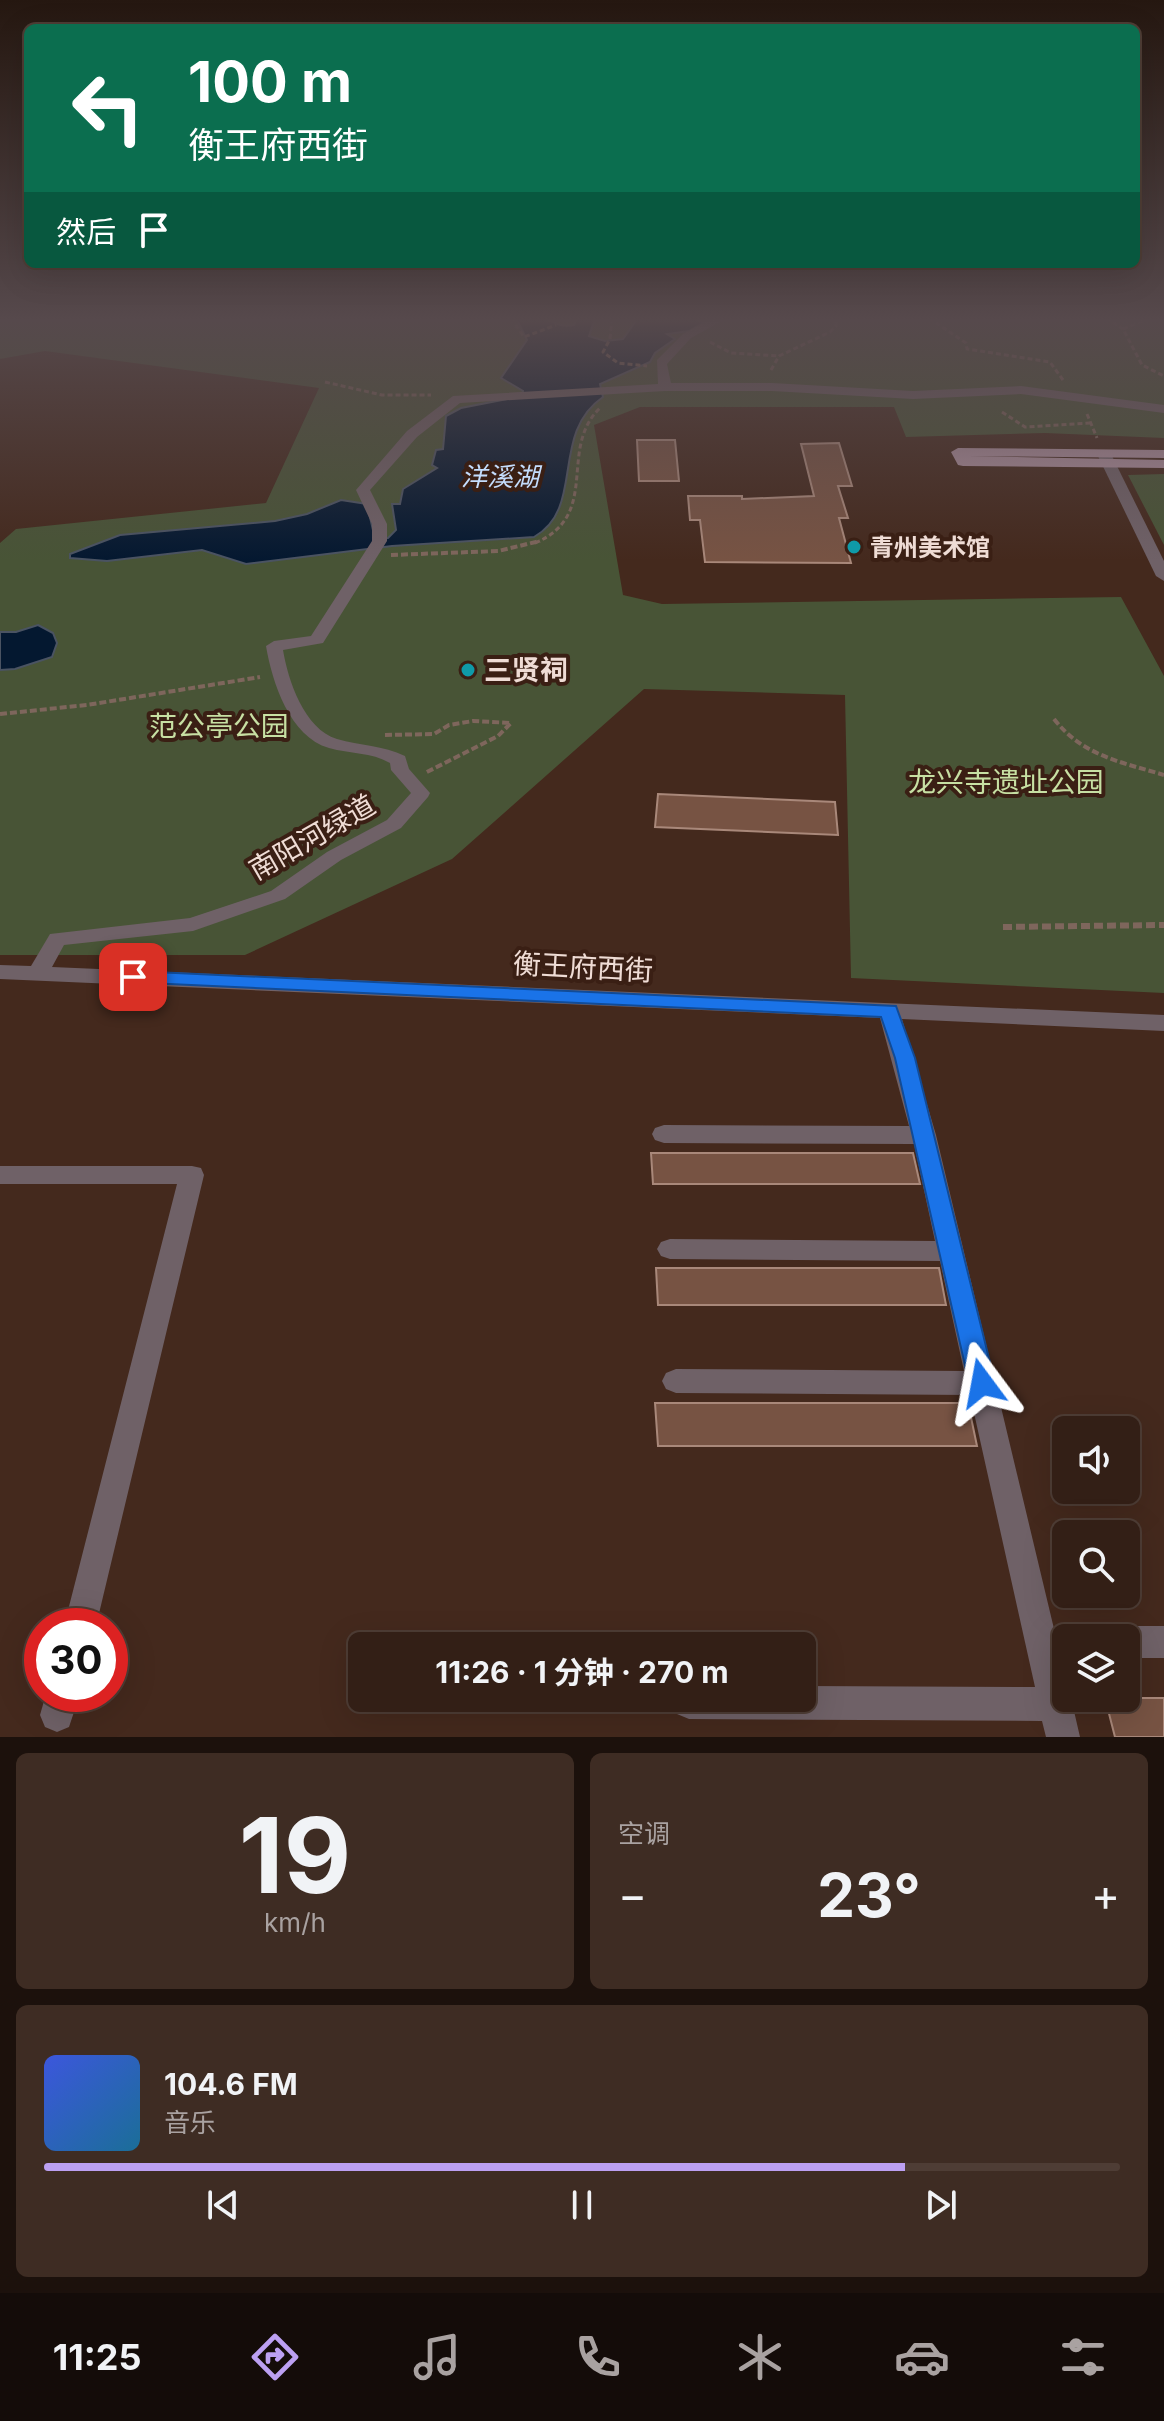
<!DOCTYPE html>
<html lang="zh">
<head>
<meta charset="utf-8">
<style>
  :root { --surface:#331f16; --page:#3e2c23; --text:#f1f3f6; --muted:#a9a2a1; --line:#4e3d35; --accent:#bca0f2 }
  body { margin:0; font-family:Inter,"Noto Sans SC",sans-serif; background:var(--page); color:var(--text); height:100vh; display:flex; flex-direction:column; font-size:30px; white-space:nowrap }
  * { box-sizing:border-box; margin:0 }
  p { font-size:26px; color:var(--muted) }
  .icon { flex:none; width:44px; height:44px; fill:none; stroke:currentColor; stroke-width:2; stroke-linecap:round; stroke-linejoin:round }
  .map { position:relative; height:1737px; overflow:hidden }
  .drawer { display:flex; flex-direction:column; gap:16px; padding:16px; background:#1c110c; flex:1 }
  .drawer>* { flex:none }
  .hud { position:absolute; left:24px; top:24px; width:1116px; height:244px; border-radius:12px; box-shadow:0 8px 32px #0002,0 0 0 2px var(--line); background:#0b6e4f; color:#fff; overflow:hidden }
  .tools { position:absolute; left:1052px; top:1416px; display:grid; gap:16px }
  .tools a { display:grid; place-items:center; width:88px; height:88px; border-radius:12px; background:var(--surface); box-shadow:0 8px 32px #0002,0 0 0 2px var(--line); font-size:40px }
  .speed { position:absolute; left:24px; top:1608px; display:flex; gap:16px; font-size:40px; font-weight:700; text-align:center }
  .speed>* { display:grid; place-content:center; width:104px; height:104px; border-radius:50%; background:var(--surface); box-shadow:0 8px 32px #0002,0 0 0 2px var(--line); line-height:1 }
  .speed .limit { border:12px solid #d22; background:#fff; color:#111 }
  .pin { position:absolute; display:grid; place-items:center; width:68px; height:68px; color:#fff; margin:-34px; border-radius:16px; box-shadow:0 4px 12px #0006 }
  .me { position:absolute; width:88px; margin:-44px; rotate:347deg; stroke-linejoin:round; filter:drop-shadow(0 0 6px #0008) }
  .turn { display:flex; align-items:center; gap:28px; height:168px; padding:0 32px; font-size:36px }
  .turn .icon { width:104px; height:104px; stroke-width:2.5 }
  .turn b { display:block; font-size:56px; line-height:68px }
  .then { display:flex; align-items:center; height:76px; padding:0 32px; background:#0003; gap:16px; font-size:30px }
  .big { font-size:60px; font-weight:700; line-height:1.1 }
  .drawer .card { flex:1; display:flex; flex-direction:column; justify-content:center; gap:12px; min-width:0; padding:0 28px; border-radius:12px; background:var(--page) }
  .drawer .dial { align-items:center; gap:0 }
  .dial b { font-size:104px; line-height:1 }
  .song { display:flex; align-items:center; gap:24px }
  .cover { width:96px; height:96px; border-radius:12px; background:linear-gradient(135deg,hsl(230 70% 55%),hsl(200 70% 35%)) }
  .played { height:8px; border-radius:4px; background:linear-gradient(90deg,var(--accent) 80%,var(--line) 80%) }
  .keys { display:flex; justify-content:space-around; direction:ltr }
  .heat { display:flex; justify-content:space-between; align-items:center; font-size:44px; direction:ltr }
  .drawer .tiles { flex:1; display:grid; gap:16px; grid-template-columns:1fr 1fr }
  .card:last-child { grid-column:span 2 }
  .trip { position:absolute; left:348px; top:1632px; width:468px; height:80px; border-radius:12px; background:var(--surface); box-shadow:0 8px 32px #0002,0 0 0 2px var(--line); font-weight:700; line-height:80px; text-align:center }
  .tab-bar { display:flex; height:128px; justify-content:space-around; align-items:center; background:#140c09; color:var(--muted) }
  .tab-bar .icon { width:56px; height:56px }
  .tab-bar .active { color:var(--accent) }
  .tab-bar b { font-size:36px; color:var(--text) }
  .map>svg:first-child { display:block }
  .green { fill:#485436 }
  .water { fill:#041830; stroke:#4a5362; stroke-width:2 }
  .building { fill:#775343; stroke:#a9887a; stroke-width:2 }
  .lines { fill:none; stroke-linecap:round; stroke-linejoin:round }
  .path-far2 { stroke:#7e665c; stroke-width:3; stroke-dasharray:5 3; stroke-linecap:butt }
  .path-far1 { stroke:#7e665c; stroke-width:4; stroke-dasharray:7 3; stroke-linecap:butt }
  .path { stroke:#7e665c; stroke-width:6; stroke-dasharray:9 4; stroke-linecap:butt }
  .minor { fill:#6f6167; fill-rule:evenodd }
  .major { fill:#ac8f9d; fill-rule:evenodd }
  .route { fill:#1a73e8; stroke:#114b97; stroke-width:2 }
  .culture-dot { fill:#0f9aa8; stroke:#3a1f14; stroke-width:3 }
  .labels { text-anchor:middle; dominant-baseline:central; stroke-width:8; stroke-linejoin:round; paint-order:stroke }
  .far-poi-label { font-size:24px; font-weight:bold; fill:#efdcd5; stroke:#3a1f14; text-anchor:start }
  .far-water-label { font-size:26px; font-style:italic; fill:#c4ddfd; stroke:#3a1f14 }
  .poi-label { font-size:28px; font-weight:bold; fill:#efdcd5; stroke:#3a1f14; text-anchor:start }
  .park-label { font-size:28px; fill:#c7e0a3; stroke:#3a1f14 }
  .street-label { font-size:28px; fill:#efdcd5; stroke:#3a1f14 }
</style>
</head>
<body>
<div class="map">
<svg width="1164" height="1737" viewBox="0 0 1164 1737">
  <rect width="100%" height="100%" fill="#44291d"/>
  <!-- green -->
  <g class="green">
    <path d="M0,318H1164V438L1045,433L906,437L894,407H640L594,425L623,595L662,604L1121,597L1164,676V993L851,978L845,695L644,689L452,859L245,955H0V543L16,529L266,503L319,388L45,351L0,359Z"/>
    <path d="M1164,474V545L1128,475Z"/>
  </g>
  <!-- water -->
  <g class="water">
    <path d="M516,318C524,318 535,316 543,318C556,322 559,328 574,325L577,318H595L589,336L605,341L623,339L635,322L632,318H695L703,323L689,331L667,334L675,339L655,353L650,362L600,384L603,397C549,434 586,508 534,537L392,546L246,564L202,550L107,561L70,558V554L120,535L275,521L307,514L341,500L367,504L375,539L388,538L396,530L392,504H400L403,489L437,468L432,465L436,450L443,449L446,416L461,408L522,396L523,391L501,378L527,340Z"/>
    <path d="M38,625L53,633L57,643L52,657L15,669L0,670V632H16Z"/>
  </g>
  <!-- building -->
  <g class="building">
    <path d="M637,440H675L679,481H639Z"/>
    <path d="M839,443L852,486H838L848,518H839L851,563L705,562L700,520H690L688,496H742V499L814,496L801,444Z"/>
    <path d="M658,794L835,802L838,835L655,827Z"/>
    <path d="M651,1153H913L920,1184H653Z"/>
    <path d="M656,1268H939L946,1305H658Z"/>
    <path d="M655,1403H968L977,1446H658Z"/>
    <path d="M1105,1698H1164V1737H1115Z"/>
  </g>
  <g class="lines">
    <!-- path-far2 -->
    <g class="path-far2">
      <path d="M511,318L524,337L556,325"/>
      <path d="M612,318L610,339L603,352L618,363L647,366"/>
      <path d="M929,318L966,343L967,349L1050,362L1063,380"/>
      <path d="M1106,318L1123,329"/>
      <path d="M1150,318L1123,329L1142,365L1164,376"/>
      <path d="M710,342L731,353L779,356"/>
      <path d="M771,370L779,356L830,332L836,326V318"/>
      <path d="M325,382L382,395H431"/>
      <path d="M1002,412L1025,427L1091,423"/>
      <path d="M1087,414L1097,438"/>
      <path d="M535,543C602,515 557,449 600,408"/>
    </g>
    <!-- path-far1 -->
    <g class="path-far1">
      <path d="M391,555L498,551L540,541"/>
      <path d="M0,714L87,705L260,677"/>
      <path d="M1054,719C1083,756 1121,762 1164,775"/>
      <path d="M385,735L434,734L449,725L473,721L511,723L498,736L425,773"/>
    </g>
    <!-- path -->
    <path class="path" d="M1003,927L1164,925"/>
    <!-- minor -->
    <g class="minor">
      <path d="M713,318H727L691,338L667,364L671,383H772L913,391L1021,386L1164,405V413L1021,394L913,399L772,391H665L460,403L417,437L370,490L387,524V541L323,643L283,650C288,680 304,729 337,739C360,746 383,745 405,756L409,769L430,793L428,797L401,828L341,860L285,899L193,931L64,945L52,967L1164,1015V1031L902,1019L936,1135L1066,1679V1698H1071L1080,1737H1046L1042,1721L689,1719L677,1714L672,1702L674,1698H802V1686L1035,1687L970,1395L676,1393L666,1389L662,1381L666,1373L676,1369L964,1371L940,1261L670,1259L661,1256L657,1249L661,1242L670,1239L935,1241L914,1144L664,1143L655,1140L652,1134L655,1128L664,1125L909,1126L880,1018L0,979V965L31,966L50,934L190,918L271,891L327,852L387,820L411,793L391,770L390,763C371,752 350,754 329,748C290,737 272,682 266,646L274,641L311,636L372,541V524L356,490L407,431L453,396L658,384L657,360L683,334Z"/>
      <path d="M1104,450L1111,454L1164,561V581L1156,576L1097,454Z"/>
      <path d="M0,1166H192L201,1168L204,1175L96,1626H64L177,1184H0Z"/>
      <path d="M1126,1626H1164V1658H1126V1638H1112L1115,1631Z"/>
      <path d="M46,1694H80L69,1727L57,1732L45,1727L40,1715Z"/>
    </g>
    <!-- major -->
    <path class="major" d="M958,448L1164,450V458L967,456L1164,460V468L963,466L958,465L951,452Z"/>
  </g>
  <!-- sky -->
  <linearGradient id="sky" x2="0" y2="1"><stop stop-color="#251710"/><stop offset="0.57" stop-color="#56494c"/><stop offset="1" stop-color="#56494c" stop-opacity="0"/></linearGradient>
  <rect width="1164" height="561" fill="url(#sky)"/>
  <!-- route -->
  <path class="route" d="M133,971L896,1006L915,1058L995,1383L991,1391L982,1394L973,1391L969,1383L895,1058L881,1017L126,982L123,977Z"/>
  <!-- markers -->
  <g class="culture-dot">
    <circle cx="854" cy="547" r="8"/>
    <circle cx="468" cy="670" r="8"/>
  </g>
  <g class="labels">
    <!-- far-poi labels -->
    <g class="far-poi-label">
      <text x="870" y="547">青州美术馆</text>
    </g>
    <!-- far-water labels -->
    <g class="far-water-label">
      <text x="500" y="476">洋溪湖</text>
    </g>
    <!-- poi labels -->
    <g class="poi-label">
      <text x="484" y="670">三贤祠</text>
    </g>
    <!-- park labels -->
    <g class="park-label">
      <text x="219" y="726">范公亭公园</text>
      <text x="1006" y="782">龙兴寺遗址公园</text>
    </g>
    <!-- street labels -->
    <g class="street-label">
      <text transform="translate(312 837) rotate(-30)">南阳河绿道</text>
      <text transform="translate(583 967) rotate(3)">衡王府西街</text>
    </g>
  </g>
</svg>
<div class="tools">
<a><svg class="icon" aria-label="sound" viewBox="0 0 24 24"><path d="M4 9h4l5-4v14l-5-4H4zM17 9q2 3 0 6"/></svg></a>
<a><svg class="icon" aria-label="search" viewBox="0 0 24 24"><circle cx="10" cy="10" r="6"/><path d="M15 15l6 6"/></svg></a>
<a><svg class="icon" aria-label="layers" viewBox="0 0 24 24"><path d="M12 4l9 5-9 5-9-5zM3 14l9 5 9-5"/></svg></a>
</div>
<div class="speed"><div class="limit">30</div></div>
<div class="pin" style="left:133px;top:977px;background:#d93025"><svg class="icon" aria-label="arrive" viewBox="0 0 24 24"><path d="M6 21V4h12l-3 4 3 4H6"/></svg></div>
<svg class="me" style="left:982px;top:1383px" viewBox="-20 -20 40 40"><path d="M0-17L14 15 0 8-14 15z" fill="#1a73e8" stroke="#fff" stroke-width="4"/></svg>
<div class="trip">11:26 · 1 分钟 · 270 m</div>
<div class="hud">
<div class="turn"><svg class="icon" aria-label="left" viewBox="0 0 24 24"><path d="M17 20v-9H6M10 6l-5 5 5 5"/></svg><div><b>100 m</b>衡王府西街</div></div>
<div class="then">然后<svg class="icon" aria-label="arrive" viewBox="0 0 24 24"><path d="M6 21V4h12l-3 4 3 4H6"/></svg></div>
</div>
</div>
<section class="drawer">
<div class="tiles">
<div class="card dial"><b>19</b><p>km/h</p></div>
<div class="card"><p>空调</p>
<div class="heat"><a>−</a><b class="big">23°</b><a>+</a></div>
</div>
<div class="card">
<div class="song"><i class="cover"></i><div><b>104.6 FM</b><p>音乐</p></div></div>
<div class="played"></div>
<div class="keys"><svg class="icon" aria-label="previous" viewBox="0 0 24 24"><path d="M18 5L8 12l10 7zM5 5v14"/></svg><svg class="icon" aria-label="pause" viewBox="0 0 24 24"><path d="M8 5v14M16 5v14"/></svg><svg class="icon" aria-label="next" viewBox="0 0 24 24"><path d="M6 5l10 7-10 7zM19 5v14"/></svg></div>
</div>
</div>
</section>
<nav class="tab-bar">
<b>11:25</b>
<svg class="icon active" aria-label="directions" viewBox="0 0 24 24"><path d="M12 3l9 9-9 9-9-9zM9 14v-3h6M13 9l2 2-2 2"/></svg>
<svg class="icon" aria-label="music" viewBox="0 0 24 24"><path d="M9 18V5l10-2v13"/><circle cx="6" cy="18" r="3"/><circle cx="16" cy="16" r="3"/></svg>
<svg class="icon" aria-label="phone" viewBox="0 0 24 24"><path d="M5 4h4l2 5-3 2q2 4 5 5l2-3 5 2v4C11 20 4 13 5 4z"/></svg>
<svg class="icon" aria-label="climate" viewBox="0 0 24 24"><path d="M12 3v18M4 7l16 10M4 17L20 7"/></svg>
<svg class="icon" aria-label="car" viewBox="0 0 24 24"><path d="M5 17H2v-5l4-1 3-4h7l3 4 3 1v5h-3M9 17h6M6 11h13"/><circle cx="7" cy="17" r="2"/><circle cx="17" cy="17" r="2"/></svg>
<svg class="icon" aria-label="filters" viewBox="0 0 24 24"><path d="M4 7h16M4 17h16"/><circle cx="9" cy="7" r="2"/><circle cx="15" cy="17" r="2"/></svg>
</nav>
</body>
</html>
